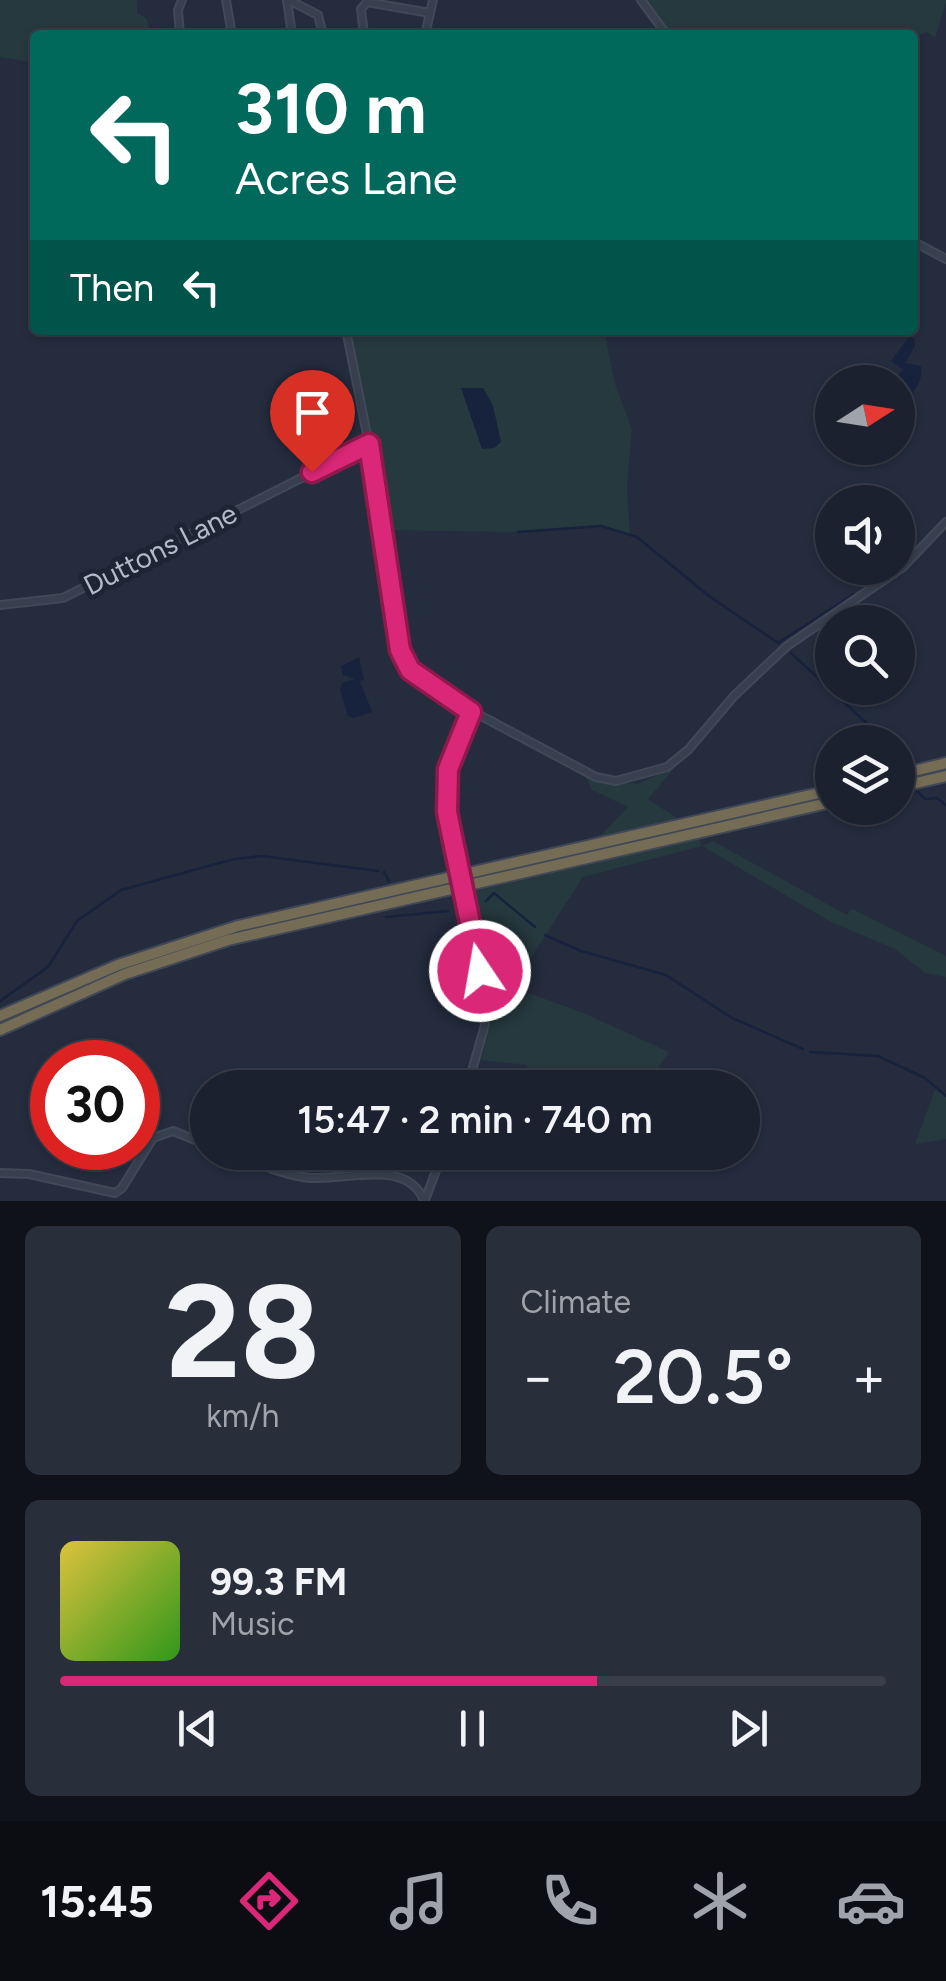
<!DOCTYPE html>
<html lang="en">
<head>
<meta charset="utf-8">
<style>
  :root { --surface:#1b212e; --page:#282e3a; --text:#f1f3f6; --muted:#a0a3aa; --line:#393e4a; --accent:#db2777 }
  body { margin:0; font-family:Figtree,sans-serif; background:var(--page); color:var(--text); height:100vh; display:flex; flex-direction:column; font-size:38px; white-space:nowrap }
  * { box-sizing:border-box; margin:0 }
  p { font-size:32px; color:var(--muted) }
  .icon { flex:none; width:55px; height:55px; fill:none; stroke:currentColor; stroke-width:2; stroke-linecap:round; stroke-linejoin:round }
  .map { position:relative; height:1201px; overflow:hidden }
  .panel { display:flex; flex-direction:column; gap:25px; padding:25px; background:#0f1219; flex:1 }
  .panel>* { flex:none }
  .hud { position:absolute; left:30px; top:30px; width:888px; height:305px; border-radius:10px; box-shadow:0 2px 8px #0004,0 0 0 2px var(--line); background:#00695c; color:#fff; overflow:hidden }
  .needle { width:65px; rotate:78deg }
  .fabs { position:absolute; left:815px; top:365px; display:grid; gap:20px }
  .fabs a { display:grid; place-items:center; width:100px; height:100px; border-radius:50%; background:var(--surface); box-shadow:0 2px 8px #0004,0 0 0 2px var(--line); font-size:50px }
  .speed { position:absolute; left:30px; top:1040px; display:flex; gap:20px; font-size:50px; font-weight:700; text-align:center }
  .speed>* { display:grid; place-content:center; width:130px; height:130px; border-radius:50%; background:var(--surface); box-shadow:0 2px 8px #0004,0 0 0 2px var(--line); line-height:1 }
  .speed .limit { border:15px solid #d22; background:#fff; color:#111 }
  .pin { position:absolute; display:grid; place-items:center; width:85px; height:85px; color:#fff; margin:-102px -42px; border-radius:50% 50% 50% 0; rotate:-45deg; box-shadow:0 0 10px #0007 }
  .pin .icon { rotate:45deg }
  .me { position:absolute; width:110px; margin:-55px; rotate:348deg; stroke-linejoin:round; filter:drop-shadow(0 0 8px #0008) }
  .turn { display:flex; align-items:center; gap:35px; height:210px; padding:0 40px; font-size:45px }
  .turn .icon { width:130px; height:130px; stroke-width:2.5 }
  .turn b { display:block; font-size:70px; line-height:85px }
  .then { display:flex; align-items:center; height:95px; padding:0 40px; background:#0003; gap:20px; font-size:38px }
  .big { font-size:75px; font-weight:600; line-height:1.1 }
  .panel .card { flex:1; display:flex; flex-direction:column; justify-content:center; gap:15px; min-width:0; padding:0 35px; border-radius:15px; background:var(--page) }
  .panel .dial { align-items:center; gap:0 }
  .dial b { font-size:130px; line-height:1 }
  .song { display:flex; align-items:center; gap:30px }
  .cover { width:120px; height:120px; border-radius:15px; background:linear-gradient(135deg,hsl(50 70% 55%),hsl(110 70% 35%)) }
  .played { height:10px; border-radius:5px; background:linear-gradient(90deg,var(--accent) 65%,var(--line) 65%) }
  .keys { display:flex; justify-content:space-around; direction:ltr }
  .heat { display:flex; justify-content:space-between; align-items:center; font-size:55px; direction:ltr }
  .panel .tiles { flex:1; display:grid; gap:25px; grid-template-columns:1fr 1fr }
  .card:last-child { grid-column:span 2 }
  .trip { position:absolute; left:190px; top:1070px; width:570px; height:100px; border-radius:50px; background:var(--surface); box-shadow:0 2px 8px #0004,0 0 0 2px var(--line); font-weight:600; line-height:100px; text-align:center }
  .tab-bar { display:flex; height:160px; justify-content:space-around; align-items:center; background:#0b0d12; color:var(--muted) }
  .tab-bar .icon { width:70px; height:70px }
  .tab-bar .selected { color:var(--accent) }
  .tab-bar b { font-size:45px; color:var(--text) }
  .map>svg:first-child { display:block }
  .green { fill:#26393f }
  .water { fill:#17223c }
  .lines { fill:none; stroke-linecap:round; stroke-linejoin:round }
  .stream { stroke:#17223c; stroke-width:2.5 }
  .minor-casing { stroke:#414857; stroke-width:10 }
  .highway-casing { stroke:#404756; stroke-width:14 }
  .minor { stroke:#383f4e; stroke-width:6 }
  .highway { stroke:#746c55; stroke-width:10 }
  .minor-bridge-casing { stroke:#414857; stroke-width:10; stroke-linecap:butt }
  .minor-bridge { stroke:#383f4e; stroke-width:6 }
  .route-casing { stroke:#8e194d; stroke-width:25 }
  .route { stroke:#db2777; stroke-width:18 }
  .labels { text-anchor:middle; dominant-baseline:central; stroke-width:10; stroke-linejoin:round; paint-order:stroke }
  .street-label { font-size:28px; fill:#b4bac9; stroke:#1d2433 }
</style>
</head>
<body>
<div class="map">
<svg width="946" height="1201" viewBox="0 0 946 1201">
  <rect width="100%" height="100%" fill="#242c3e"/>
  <!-- green -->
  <g class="green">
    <path d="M0,0H137V13L146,18L152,35H35V63L0,57Z"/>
    <path d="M646,0H946V3L935,38L927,32L913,38L670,35Z"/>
    <path d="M350,330H604L615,384L632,429L627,488L630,534L601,526L518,532L387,530L374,443Z"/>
    <path d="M675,767L648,799L680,820L599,837L628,807L592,790L586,777L638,784Z"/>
    <path d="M699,839L702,846L713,841L847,915L852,909L946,956V977L925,973L895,949L831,922L702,846L583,877L512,987L586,1014L669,1052L645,1087H534L526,1065L481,1060L490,1027L471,892Z"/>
    <path d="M936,1087L946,1096V1139L915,1144Z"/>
  </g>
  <!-- water -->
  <g class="water">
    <path d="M908,338H914L915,346L905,363L921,366C924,383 911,396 898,404V382H891L903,370L891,361Z"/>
    <path d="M461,388H483L493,406L501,442L494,448L482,449Z"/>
    <path d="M359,657L364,680L360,681L372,712L354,718L348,716L340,690L342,683L355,679L343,675L341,666Z"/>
  </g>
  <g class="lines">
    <!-- stream -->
    <g class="stream">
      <path d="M518,532L601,526L637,537L709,596L778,643L854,594"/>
      <path d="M791,653L887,742"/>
      <path d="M898,752L912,764"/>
      <path d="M916,790L925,799L937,798L946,805"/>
      <path d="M384,872L389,881"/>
      <path d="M486,901L494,893L535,927"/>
      <path d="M386,917L448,911"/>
      <path d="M545,935L581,951L666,975L732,1018L803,1049"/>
      <path d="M0,1001L48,967L77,921L121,890L234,859L262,856L378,871"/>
      <path d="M810,1052L878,1056L925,1078L946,1096"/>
    </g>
    <!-- minor casing -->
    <g class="minor-casing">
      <g id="minor">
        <path d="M226,0L232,35"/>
        <path d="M287,0L292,35"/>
        <path d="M289,0L318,15L323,35"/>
        <path d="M641,0L667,35"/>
        <path d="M180,35L178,10L182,0"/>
        <path d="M364,35L361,9L367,2L430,13"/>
        <path d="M425,35L433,0"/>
        <path d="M912,241L946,259"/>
        <path d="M346,330L369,444L400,650L410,670L438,693L596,777L616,781L667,767L688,750L734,696L787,646L903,567L946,522"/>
        <path d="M0,605L63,598L369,444"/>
        <path d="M453,851C444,795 445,763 471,712"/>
        <path d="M467,1088L485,1025L480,971L468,912"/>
        <path d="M229,1152C253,1161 277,1173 303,1177C337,1184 407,1155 424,1201"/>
        <path d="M0,1173L29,1174L115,1193L122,1188L153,1138L173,1131L208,1145"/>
        <path d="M425,1200L443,1152"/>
      </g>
    </g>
    <!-- highway casing -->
    <g class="highway-casing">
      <g id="highway">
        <path d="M898,775L946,763"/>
        <path d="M898,787L946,776"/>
        <path d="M0,1016L118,965L238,926L832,790"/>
        <path d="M0,1030L125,974L228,940L832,802"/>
      </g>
    </g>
    <!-- minor -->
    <use href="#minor" class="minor"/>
    <!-- highway -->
    <use href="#highway" class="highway"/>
    <!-- minor-bridge casing -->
    <g class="minor-bridge-casing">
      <path id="minor-bridge" d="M453,851L468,912"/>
    </g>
    <!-- minor-bridge -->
    <use href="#minor-bridge" class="minor-bridge"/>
  </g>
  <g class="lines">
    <!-- route casing -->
    <g class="route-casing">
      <path id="route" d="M312,472L369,444L400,650L410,670L471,712L448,769L447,812L480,971"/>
    </g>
    <!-- route -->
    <use href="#route" class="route"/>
  </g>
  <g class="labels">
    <!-- street labels -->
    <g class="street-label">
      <text transform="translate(160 549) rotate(-27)">Duttons Lane</text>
    </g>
  </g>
</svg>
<div class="fabs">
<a><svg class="needle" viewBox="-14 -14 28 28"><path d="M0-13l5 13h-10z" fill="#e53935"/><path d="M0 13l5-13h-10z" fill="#a0a3aa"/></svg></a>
<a><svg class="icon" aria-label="sound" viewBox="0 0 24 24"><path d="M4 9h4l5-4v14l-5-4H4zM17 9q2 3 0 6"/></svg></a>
<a><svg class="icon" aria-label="search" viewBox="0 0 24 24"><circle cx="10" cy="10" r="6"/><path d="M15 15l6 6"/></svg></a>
<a><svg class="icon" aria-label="layers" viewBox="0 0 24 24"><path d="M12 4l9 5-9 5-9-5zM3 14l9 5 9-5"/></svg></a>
</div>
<div class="speed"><div class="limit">30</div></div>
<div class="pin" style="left:312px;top:472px;background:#d93025"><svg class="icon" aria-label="arrive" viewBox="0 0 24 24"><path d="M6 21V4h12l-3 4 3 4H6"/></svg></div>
<svg class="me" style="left:480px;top:971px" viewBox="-20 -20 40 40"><circle r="17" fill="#db2777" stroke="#fff" stroke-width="3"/><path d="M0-11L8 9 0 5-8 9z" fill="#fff"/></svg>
<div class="trip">15:47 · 2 min · 740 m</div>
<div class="hud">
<div class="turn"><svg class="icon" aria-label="left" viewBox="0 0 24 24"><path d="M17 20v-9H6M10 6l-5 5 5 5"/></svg><div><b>310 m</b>Acres Lane</div></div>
<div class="then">Then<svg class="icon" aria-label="left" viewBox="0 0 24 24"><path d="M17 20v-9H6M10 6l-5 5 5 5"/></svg></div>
</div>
</div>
<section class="panel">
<div class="tiles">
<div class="card dial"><b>28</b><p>km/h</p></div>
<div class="card"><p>Climate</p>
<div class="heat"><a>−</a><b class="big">20.5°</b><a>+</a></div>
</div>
<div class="card">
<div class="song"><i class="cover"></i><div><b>99.3 FM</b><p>Music</p></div></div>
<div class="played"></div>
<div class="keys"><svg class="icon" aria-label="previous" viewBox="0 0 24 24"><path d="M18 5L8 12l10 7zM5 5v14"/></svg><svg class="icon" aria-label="pause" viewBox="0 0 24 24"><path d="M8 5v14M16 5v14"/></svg><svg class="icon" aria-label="next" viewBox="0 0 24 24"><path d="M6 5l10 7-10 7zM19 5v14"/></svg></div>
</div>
</div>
</section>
<nav class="tab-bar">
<b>15:45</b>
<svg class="icon selected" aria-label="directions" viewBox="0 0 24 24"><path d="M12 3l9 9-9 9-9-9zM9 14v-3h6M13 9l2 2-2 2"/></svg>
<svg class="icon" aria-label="music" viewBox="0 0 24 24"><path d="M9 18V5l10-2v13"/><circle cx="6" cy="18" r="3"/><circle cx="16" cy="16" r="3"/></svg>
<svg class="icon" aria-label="phone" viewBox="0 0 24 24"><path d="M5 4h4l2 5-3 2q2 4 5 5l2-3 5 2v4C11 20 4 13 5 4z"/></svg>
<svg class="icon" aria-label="climate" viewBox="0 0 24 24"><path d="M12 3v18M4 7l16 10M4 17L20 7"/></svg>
<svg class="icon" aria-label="car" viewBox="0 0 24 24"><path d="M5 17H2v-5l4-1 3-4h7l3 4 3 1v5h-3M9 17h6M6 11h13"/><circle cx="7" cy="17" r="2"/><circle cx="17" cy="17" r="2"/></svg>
</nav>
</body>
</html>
